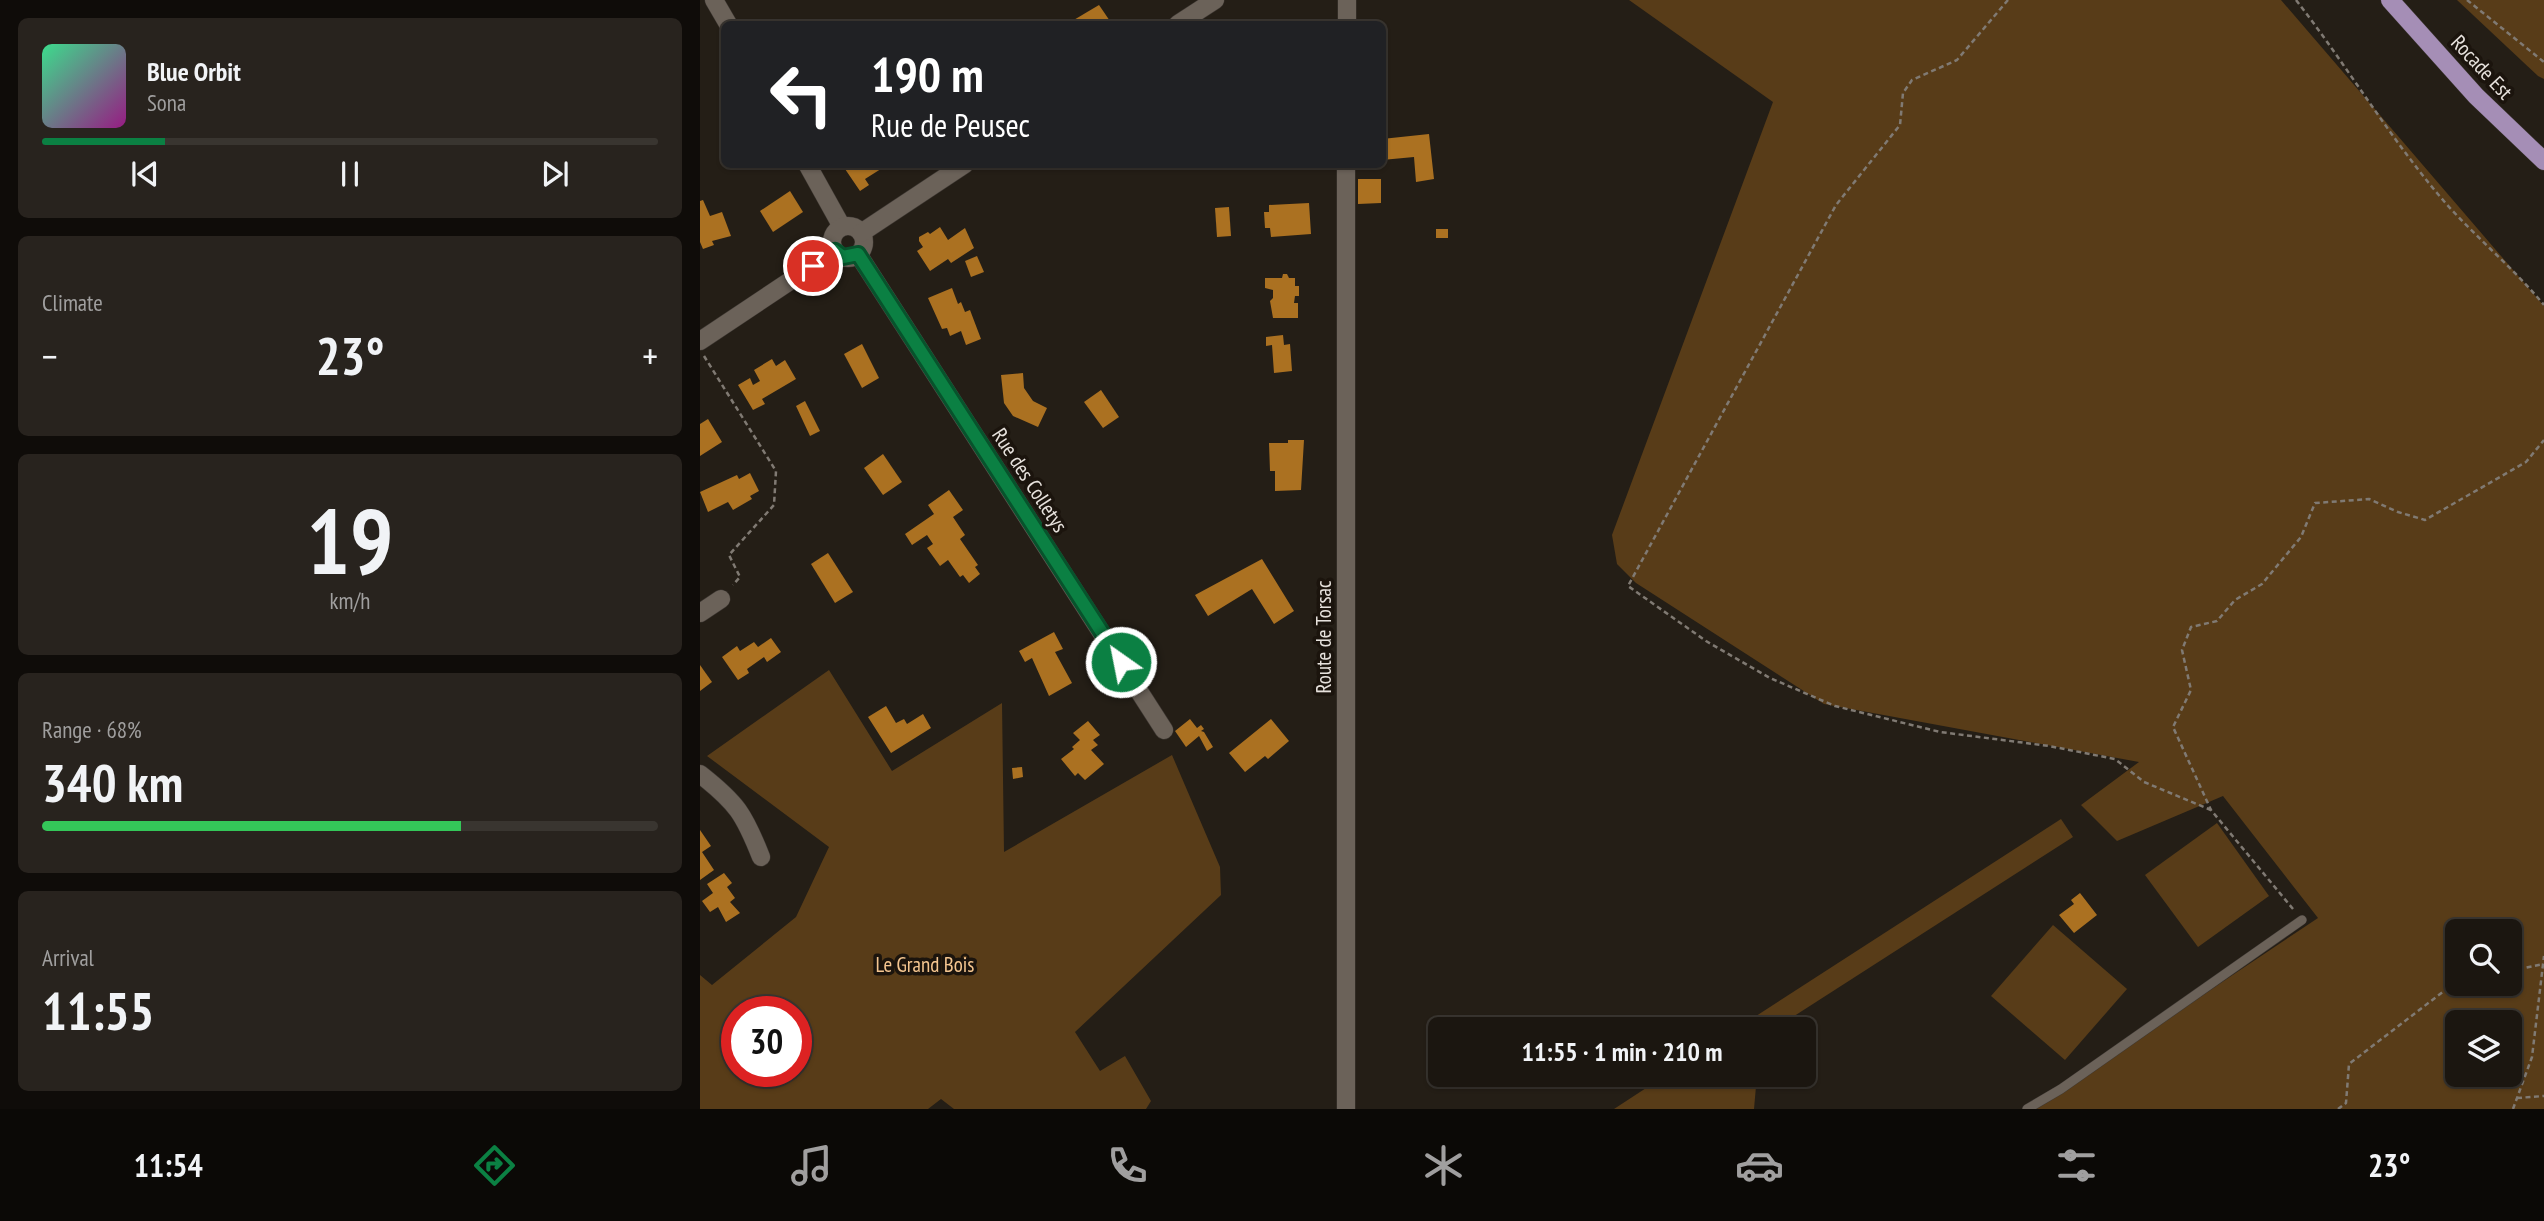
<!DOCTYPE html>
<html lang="en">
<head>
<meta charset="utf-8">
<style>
  :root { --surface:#1b1610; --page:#28231e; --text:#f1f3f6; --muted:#a09f9f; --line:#393530; --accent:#0b8043 }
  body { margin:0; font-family:"PT Sans Narrow",sans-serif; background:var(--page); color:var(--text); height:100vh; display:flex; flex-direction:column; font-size:26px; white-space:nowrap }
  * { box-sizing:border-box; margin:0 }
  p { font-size:23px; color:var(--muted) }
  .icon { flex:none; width:38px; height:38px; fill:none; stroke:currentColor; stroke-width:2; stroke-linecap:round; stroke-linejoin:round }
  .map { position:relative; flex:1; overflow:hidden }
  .panel { display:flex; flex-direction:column; gap:18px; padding:18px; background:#0f0c09; width:700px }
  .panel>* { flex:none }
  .guide { position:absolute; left:21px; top:21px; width:665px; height:147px; border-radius:10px; box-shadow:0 2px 5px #0004,0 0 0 2px var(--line); background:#202124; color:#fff; overflow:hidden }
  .fabs { position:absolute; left:1745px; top:919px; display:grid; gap:14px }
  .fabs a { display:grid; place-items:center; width:77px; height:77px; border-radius:10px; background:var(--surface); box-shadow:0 2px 5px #0004,0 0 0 2px var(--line); font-size:35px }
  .speed { position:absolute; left:21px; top:996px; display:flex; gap:14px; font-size:35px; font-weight:700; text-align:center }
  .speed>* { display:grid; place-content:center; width:91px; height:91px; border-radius:50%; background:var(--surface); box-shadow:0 2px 5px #0004,0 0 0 2px var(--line); line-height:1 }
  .speed .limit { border:10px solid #d22; background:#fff; color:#111 }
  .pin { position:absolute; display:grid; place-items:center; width:60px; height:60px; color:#fff; margin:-30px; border:4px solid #fff; border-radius:50%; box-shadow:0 2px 7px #0007 }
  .me { position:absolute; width:77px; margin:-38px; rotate:327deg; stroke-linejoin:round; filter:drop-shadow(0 0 5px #0008) }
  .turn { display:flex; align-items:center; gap:24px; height:147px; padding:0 35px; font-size:32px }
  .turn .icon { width:91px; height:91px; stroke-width:2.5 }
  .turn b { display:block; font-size:49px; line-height:60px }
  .big { font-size:52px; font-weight:600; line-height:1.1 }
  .panel .card { flex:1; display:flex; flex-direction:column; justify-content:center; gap:10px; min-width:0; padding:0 24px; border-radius:10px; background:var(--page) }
  .panel .dial { align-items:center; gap:0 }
  .dial b { font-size:91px; line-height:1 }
  .song { display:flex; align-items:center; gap:21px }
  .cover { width:84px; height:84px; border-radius:10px; background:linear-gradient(135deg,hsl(150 70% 55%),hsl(310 70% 35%)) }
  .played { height:7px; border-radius:4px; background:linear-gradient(90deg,var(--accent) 20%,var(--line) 20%) }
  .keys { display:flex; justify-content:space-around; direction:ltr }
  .heat { display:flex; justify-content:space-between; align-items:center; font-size:38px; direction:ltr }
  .charge { height:10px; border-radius:5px; background:linear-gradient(90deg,#34c759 68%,var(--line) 0) }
  .trip { position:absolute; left:728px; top:1017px; width:388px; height:70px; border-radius:10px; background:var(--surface); box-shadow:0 2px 5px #0004,0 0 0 2px var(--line); font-weight:600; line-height:70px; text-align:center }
  .menu { display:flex; height:112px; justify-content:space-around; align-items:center; background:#0b0906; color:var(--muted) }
  .menu .icon { width:49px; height:49px }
  .menu .on { color:var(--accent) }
  .menu b { font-size:32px; color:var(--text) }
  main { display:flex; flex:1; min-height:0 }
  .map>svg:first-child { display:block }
  .green { fill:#583c18; fill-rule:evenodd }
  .building { fill:#ab7121 }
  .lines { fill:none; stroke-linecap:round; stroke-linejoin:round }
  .service-casing { stroke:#3e3833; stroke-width:10 }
  .minor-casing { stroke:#3e3833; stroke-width:19 }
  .tertiary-casing { stroke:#3e3833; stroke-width:19 }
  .primary-casing { stroke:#3e3833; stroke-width:19 }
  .path { stroke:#807a73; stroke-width:2.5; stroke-dasharray:5 3.5; stroke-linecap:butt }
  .service { stroke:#6b6259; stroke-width:9 }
  .minor { stroke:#6b6259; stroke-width:18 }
  .tertiary { stroke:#6b6259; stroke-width:18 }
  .primary { stroke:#a58eb6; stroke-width:18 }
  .route-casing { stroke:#07532c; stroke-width:18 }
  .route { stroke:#0b8043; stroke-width:12 }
  .labels { text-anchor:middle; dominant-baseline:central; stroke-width:7; stroke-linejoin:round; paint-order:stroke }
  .street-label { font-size:21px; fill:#e7e2dd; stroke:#1b140d }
  .park-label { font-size:21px; fill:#f5c690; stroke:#1b140d }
</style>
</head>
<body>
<main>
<section class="panel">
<div class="card">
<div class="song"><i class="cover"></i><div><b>Blue Orbit</b><p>Sona</p></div></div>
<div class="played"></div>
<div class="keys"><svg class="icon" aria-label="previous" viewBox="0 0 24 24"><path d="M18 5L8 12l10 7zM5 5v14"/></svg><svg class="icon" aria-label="pause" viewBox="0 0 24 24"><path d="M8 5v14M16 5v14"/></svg><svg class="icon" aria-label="next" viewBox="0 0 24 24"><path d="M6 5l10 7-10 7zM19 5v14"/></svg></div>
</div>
<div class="card"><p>Climate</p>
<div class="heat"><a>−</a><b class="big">23°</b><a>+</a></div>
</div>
<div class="card dial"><b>19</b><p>km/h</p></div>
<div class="card"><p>Range · 68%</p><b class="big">340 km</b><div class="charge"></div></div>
<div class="card"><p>Arrival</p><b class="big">11:55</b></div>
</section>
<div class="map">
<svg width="1844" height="1109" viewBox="0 0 1844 1109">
  <rect width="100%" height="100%" fill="#241e16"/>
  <!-- green -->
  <g class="green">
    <path d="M929,0H1581L1844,306V1109H1332L1618,918L1523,796L1417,841L1381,805L1439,762L1124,704L936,583L917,564L912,535L1073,102ZM1757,931H1810V984H1757ZM1757,1022H1810V1074H1757Z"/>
    <path d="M1757,0H1844V79L1838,76Z"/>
    <path d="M129,670L192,771L302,703L304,852L472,755L520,867L521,895L375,1032L400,1071L425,1056L451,1101L446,1109H254L241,1099L228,1109H0V975L12,985L96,917L129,847L7,756ZM37,1012H96V1071H37Z"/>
    <path d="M1361,819L1373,837L1074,1029H1036Z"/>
    <path d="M1517,823L1569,896L1498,947L1445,875Z"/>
    <path d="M1353,925L1427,989L1365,1060L1291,996Z"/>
    <path d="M966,1075H1057L1054,1109H914Z"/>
  </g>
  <!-- building -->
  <g class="building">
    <path d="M399,5L412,24H367Z"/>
    <path d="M729,134L734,179L716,182L714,157L682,160V139Z"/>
    <path d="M151,164H182L184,167L165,179L169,185L160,191L145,169Z"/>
    <path d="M658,179H681V203L658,204Z"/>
    <path d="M90,191L103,212L73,232L60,211Z"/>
    <path d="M3,200L10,216L22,212L31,236L12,241L14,245L3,249L0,242V201Z"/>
    <path d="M609,203L611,234L571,237L570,228H565L564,212H569V205Z"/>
    <path d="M529,207L531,236L517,237L515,208Z"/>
    <path d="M240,227L248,240L265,228L274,248L251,263L248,259L230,271L217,251L223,247L219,241V237L228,232L230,234Z"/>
    <rect x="736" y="229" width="12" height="9"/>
    <path d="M277,256L284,272L271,277L265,261Z"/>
    <path d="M583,274H587L589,278H595V286H599V296H595L594,303H598V318H573L570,301L573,298V290L565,288V278H582Z"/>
    <path d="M252,288L258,304L261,302L265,312L270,310L281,339L266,345L261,331L250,336L247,328L242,329L228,298Z"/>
    <path d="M583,335L584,345L590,344L592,371L574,373L572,345L566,346V337Z"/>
    <path d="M162,344L179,378L162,388L144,354Z"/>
    <path d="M72,359L76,366L85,360L96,379L62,399L65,404L53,410L38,385L50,378L53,385L60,381L54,370Z"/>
    <path d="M323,373L324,388L333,401L347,408L338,427L313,416L304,403L301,375Z"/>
    <path d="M401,390L419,417L403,428L384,402Z"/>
    <path d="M105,401L120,431L110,436L96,406Z"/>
    <path d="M8,419L22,442L0,456V424Z"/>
    <path d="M588,440H604L601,490L575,491V471H570L569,443H588Z"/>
    <path d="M183,454L202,482L183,495L164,468Z"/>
    <path d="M50,473L59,491L50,496L52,499L33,510L28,502L8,512L0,492L37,475L39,479Z"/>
    <path d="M249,490L263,510L253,517L265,535L260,539L278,565L275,567L280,574L269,583L263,575L260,577L248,560L240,566L227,548L233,544L227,535L212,545L205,534L234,514L228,505Z"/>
    <path d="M128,553L153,592L135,603L111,564Z"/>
    <path d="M562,559L594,611L574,624L552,589L508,616L495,595Z"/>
    <path d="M354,632L363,649L355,652L372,683L349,696L332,658L325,662L319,651Z"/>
    <path d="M71,638L81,652L67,662L64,657L47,669L49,673L38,680L22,657L37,646L40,651L54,642L58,647Z"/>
    <path d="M0,665L12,682L0,691Z"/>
    <path d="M186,706L196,723L204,719L207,724L223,714L231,728L191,753L168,717Z"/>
    <path d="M490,719L497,728L501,725L504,729L501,731L504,732L513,747L507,751L499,736L486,747L475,731Z"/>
    <path d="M571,719L589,741L568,759L565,756L545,772L529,753Z"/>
    <path d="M388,721L400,735L393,740L398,745L391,750L404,764L385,780L378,773L375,776L361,759L374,749L372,747L380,740L373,733Z"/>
    <path d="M322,767L323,777L313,779L312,768Z"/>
    <path d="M0,830L11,846L2,852L14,870L0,880Z"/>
    <path d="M24,873L32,883L27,887L35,898L30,902L40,913L26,922L18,907L10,912L2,901L13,893L7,884Z"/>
    <path d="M1380,893L1397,915L1374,933L1359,915L1374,904L1371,900Z"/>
  </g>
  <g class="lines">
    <!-- service casing -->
    <g class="service-casing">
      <path id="service" d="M1327,1109L1361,1089L1602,920"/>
    </g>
    <!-- minor casing -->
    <g class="minor-casing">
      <g id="minor">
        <path d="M14,0L28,24"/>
        <path d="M107,164L142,227"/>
        <path d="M158,254L464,730"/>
        <path d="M0,613L21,599"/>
        <path d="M0,774C37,803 44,814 61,857"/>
      </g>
    </g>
    <!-- tertiary casing -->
    <g class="tertiary-casing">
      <g id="tertiary">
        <path d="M478,24L515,0"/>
        <path d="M647,24V0"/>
        <circle cx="148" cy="242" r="16"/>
        <path d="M161,233L265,164"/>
        <path d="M0,341L135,251"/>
        <path d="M646,1109V164"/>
      </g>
    </g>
    <!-- primary casing -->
    <g class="primary-casing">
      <path id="primary" d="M1690,0L1776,96L1844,161"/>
    </g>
    <!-- path -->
    <g class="path">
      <path d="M1308,0L1257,60L1212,80L1203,93L1200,125L1136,205L928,586L1006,641L1070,678L1135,706L1240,732L1349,746L1415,759L1444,782L1511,810"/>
      <path d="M1596,0C1645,63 1686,132 1737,193C1770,233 1811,265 1844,305"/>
      <path d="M1767,0L1844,62"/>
      <path d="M4,356L76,471L74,505L29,555L40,577L33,585"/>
      <path d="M1593,909L1511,810L1473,727L1491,690L1482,650L1491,627L1517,621L1535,600L1562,584L1601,537L1615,503L1669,499L1698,512L1725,520L1826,462L1844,440"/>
      <path d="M1810,971L1843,964"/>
      <path d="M1817,1098L1844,1096"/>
      <path d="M1638,1109L1646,1103L1649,1064L1757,981"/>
      <path d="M1813,1109L1832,1057L1844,956"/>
    </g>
    <!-- service -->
    <use href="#service" class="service"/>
    <!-- minor -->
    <use href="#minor" class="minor"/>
    <!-- tertiary -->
    <use href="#tertiary" class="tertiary"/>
    <!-- primary -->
    <use href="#primary" class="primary"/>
  </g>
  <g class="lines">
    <!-- route casing -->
    <g class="route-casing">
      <path id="route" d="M113,266L135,251L143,257L158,254L421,662"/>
    </g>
    <!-- route -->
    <use href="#route" class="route"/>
  </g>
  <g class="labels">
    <!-- street labels -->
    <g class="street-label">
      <text transform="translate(1782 67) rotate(47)">Rocade Est</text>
      <text transform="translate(330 480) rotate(57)">Rue des Colletys</text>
      <text transform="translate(623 637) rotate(-90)">Route de Torsac</text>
    </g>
    <!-- park labels -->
    <g class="park-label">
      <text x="225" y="964">Le Grand Bois</text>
    </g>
  </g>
</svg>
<div class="fabs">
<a><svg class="icon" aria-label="search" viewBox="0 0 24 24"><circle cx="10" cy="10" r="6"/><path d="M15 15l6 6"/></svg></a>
<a><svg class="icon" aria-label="layers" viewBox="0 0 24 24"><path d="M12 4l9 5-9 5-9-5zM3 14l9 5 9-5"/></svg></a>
</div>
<div class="speed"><div class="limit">30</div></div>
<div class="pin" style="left:113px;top:266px;background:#d93025"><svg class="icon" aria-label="arrive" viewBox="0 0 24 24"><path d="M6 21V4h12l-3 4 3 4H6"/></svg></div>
<svg class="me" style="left:421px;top:662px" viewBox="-20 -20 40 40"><circle r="17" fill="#0b8043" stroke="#fff" stroke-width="3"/><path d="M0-11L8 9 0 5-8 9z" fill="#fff"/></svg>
<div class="trip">11:55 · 1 min · 210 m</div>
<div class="guide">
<div class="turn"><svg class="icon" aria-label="left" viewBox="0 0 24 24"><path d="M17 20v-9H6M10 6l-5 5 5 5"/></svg><div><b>190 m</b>Rue de Peusec</div></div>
</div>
</div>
</main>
<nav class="menu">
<b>11:54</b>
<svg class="icon on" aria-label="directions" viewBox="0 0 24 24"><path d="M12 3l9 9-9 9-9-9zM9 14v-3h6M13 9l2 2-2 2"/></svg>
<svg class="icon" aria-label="music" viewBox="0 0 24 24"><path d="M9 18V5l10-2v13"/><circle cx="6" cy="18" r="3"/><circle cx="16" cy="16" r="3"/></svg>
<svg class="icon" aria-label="phone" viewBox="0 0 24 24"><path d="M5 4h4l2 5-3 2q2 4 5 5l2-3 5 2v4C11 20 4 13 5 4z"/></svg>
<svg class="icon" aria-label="climate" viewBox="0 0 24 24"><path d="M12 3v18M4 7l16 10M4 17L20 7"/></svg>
<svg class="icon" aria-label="car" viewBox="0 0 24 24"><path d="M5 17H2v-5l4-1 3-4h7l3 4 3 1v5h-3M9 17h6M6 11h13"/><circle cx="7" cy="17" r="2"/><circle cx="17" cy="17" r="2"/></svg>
<svg class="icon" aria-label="filters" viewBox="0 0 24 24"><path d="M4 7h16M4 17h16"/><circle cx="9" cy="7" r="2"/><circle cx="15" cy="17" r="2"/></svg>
<b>23°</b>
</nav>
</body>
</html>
